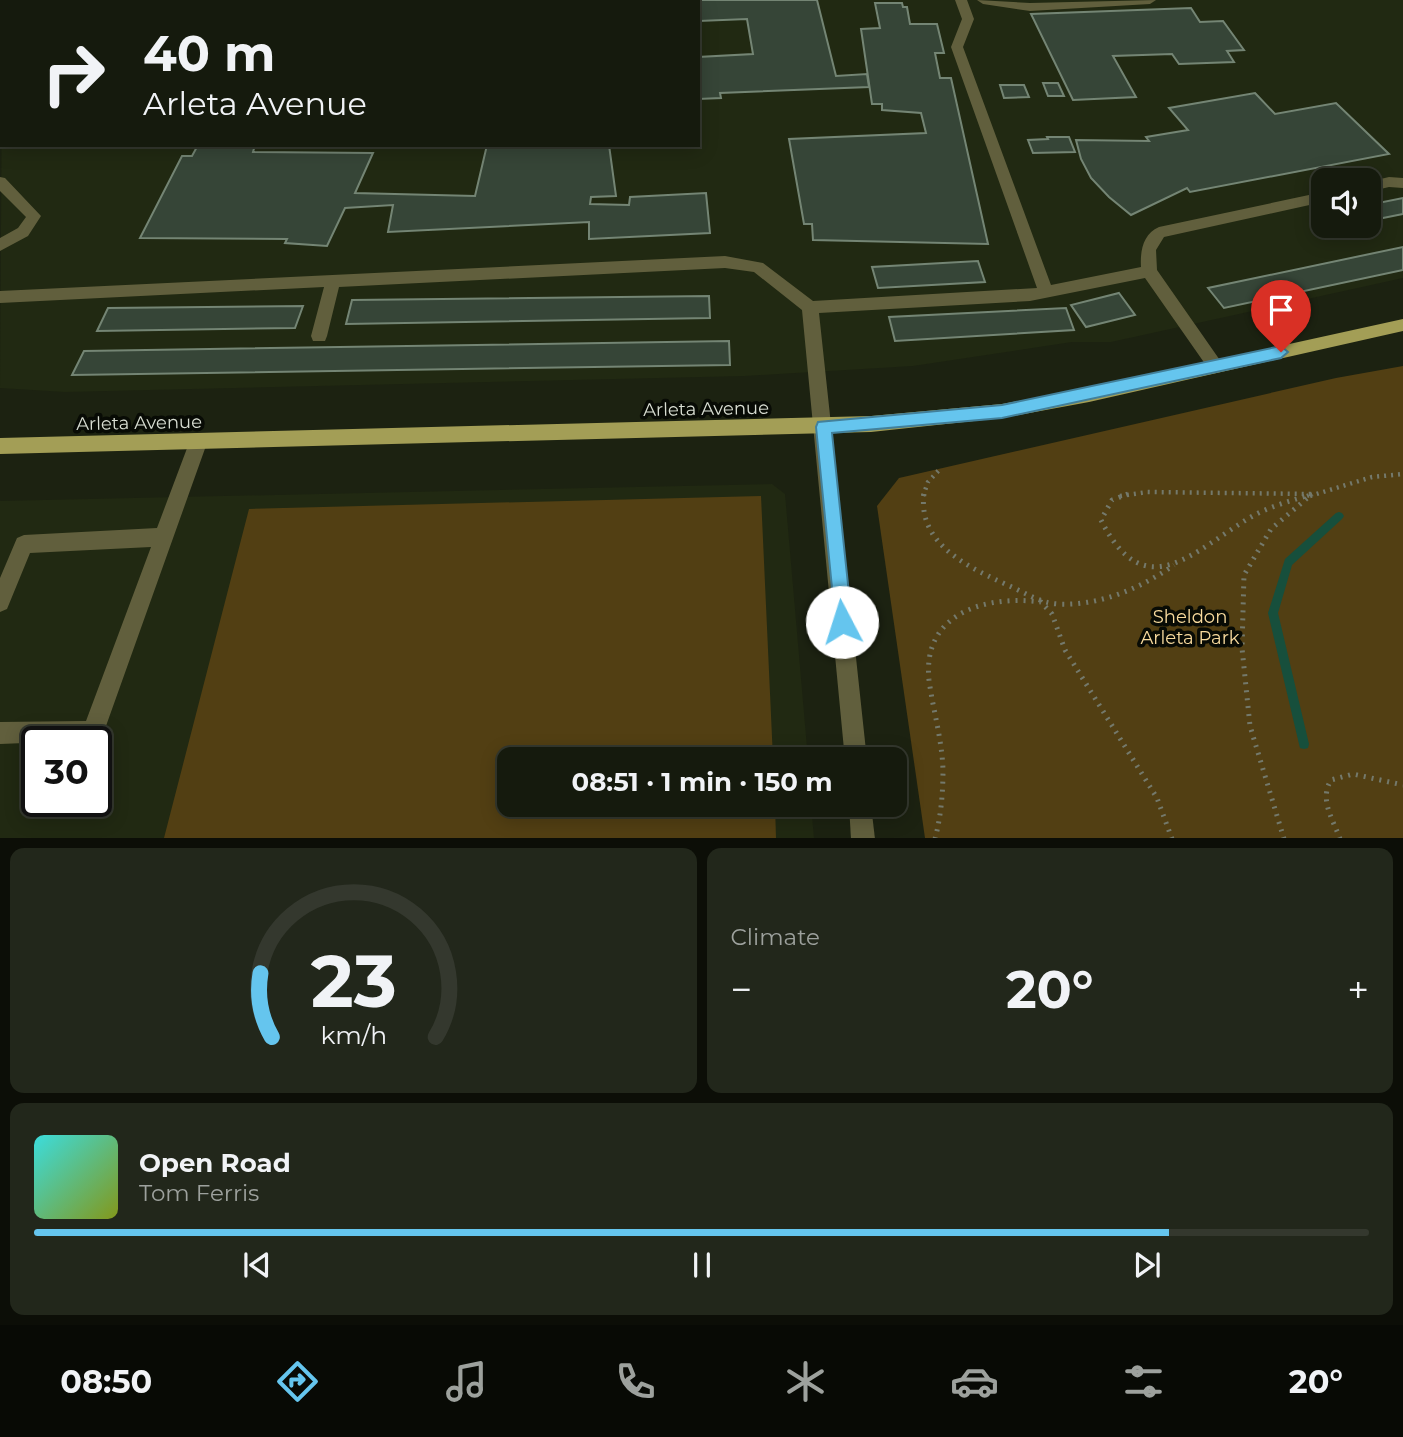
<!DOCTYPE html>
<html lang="en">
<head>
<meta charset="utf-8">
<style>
  :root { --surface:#151a0d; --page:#22271b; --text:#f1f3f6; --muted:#9da19d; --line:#34382e; --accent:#65c5ee }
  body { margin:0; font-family:Montserrat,sans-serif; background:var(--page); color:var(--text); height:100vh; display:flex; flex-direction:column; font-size:26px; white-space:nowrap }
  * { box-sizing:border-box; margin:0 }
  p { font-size:23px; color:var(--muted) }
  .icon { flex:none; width:38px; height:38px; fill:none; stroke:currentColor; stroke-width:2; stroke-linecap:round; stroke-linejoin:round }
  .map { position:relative; height:838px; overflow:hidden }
  .side { display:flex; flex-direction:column; gap:10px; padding:10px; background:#0c0e07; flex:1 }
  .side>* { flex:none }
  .guide { position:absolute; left:0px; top:0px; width:700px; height:147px; box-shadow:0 4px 18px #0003,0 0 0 2px var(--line); background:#151a0d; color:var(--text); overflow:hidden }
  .tools { position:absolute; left:1311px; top:168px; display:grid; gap:14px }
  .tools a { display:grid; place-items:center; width:70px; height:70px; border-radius:14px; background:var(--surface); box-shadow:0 4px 18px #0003,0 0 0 2px var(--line); font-size:35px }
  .speed { position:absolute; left:21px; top:726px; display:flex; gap:14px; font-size:35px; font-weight:700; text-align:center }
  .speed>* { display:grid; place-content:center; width:91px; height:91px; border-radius:50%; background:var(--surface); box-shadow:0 4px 18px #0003,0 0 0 2px var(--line); line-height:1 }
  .speed .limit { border:4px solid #111; border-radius:10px; background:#fff; color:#111 }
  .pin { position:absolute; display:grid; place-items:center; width:60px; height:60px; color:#fff; margin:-72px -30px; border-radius:50% 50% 50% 0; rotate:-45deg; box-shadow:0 0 7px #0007 }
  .pin .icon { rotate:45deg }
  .me { position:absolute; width:77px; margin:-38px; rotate:355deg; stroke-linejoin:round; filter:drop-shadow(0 0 5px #0008) }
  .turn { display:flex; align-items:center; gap:24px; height:147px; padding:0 28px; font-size:32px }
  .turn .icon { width:91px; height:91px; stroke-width:2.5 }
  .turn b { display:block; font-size:49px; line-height:60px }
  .big { font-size:52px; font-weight:700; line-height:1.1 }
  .side .tile { flex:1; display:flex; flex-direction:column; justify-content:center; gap:10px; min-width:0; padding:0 24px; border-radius:14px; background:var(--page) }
  .side .dial { align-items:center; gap:0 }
  .dial svg { height:182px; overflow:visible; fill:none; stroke:var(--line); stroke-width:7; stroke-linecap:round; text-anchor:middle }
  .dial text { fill:var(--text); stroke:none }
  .song { display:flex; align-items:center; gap:21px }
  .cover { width:84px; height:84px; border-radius:10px; background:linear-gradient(135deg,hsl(180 70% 55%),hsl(70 70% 35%)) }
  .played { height:7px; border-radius:4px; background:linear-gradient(90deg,var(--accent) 85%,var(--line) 85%) }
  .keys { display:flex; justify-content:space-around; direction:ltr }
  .heat { display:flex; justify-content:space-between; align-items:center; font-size:38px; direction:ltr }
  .side .tiles { flex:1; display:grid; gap:10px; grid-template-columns:1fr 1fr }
  .tile:last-child { grid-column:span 2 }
  .trip { position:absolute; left:497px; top:747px; width:410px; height:70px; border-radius:14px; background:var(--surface); box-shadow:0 4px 18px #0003,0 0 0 2px var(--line); font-weight:700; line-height:70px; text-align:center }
  .dock { display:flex; height:112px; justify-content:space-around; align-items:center; background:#080a05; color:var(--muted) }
  .dock .icon { width:49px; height:49px }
  .dock .current { color:var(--accent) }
  .dock b { font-size:32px; color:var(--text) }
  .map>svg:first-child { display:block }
  .built { fill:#212912; fill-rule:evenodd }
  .green { fill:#523f13 }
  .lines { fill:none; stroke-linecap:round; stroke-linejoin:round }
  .stream { fill:#174f3c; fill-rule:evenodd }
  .building { fill:#364537; stroke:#748574; stroke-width:2 }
  .path-far1 { stroke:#74796b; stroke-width:4.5; stroke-dasharray:2 5; stroke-linecap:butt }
  .path { stroke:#74796b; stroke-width:5; stroke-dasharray:2 6; stroke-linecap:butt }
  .minor { fill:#615f3d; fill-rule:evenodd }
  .major { fill:#a39e56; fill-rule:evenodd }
  .route { fill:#65c5ee; stroke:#42809b; stroke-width:2 }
  .labels { text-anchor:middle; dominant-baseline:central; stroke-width:7; stroke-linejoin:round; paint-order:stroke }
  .street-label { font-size:18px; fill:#d9ded3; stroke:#080b05 }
  .park-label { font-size:18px; fill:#f9db9e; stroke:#080b05 }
</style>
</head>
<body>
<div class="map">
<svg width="1403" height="839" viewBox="0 0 1403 839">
  <rect width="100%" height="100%" fill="#1c2211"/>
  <!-- built -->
  <g class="built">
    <path d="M140,0H1403V278L1111,342H1072L913,366L745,376L65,392L0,388L2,67V145H698V2H137ZM1323,180H1368V226H1323Z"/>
    <path d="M772,484L785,494L808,759L509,760V805H811L814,838H0V501ZM37,742H96V802H37Z"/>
  </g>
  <!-- green -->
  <g class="green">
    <path d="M1403,366V838H925L877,506L899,478L1336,378Z"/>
    <path d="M761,496L773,759L509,760V805H775L776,838H164L249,509Z"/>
  </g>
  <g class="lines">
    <!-- stream -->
    <path class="stream" d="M1339,512L1342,513L1344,516L1342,519L1292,565L1278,613L1309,744L1308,748L1304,749L1300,748L1299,744L1268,613L1285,559L1336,513Z"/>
  </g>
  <!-- building -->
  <g class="building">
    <rect x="500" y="0" width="145" height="2"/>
    <path d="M672,0H817L836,76L867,74L869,87L720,93L721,98L698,99V57L753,54L747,19L699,21L698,2Z"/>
    <path d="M875,3H902L903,7H907L910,24H937L944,53H935L940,78H951L988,244L813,240L812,224H804L789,139L926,133L921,113L882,110V104H872L861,29L880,28Z"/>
    <path d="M1191,8L1200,22L1223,21L1244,50L1227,51L1234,62L1179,64L1172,54L1113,56L1136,97L1073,100L1031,14Z"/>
    <path d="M1043,83H1058L1064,96H1048Z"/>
    <path d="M1000,85H1024L1029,97L1004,98Z"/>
    <path d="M1255,93L1275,114L1336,103L1389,154L1190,192L1187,188L1131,215L1109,197L1091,178L1081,159L1076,140L1149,141L1146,137L1188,130L1169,108Z"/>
    <path d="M1047,137H1069L1075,152L1033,153L1028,140L1048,139Z"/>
    <path d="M198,145H255L253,152L373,153L355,193L475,196L487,145H609L616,196L591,197L590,204L629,205L630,197L706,193L710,233L589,239V222L388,232L393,205L345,208L327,246L285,243L287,239L140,238L182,156H192Z"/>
    <path d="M1403,198V214L1368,221V205Z"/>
    <path d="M1403,247V270L1224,308L1208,288Z"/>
    <path d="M978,261L985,282L878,288L872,267Z"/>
    <path d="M1119,293L1135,315L1086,327L1071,305Z"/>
    <path d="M709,296L710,318L346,324L352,300Z"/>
    <path d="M303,306L295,328L97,331L108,308Z"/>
    <path d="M1066,308L1074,330L895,341L889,317Z"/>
    <path d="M729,341L730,365L72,375L84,351Z"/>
  </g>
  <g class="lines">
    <!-- path-far1 -->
    <g class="path-far1">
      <path d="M923,496L928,482L940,469"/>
      <path d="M1120,496L1147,492L1312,494L1307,496"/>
      <path d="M1310,496L1372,477L1403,474"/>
    </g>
    <!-- path -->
    <g class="path">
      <path d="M924,494C917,547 975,570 1014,588C1029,595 1041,603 1058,604C1100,606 1141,588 1174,565"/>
      <path d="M1128,494L1112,500L1101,520C1145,608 1193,551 1251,517C1270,506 1291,501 1312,494"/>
      <path d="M935,839C941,816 943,793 943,770C942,739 933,710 929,680C922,612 987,595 1041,602L1052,614L1065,650L1157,798L1172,839"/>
      <path d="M1284,839L1250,726L1242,648L1244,575L1271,529L1312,494"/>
      <path d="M1340,839C1333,819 1319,800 1331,780L1353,774L1403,785"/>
    </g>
    <!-- minor -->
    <g class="minor">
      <path d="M372,0H427L371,2Z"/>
      <path d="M955,0H967L974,19L963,47L1051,285L1141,267C1140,251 1143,234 1159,227L1323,192V202L1164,237L1156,250L1157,270L1224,366L1222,371H1210L1145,278L1030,301L819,313L867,760H845L802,310L754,272L725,268L339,287L327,336L325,341H313L311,336L324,287L0,303V291L725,256L763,263L813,301L1037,288L951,47L962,19Z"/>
      <path d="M977,0L1030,3L1156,0L1150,4L1030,11L983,4Z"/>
      <path d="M0,177L5,178L41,216L28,236L0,251V238L18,228L26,217L0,191Z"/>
      <path d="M1389,177L1403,178V188L1389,187L1368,192V182Z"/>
      <path d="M198,435L204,438L207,443L101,740L0,744V722L86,721L151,547L30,553L7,609L0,612V578L17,538L24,535L157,528L189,443L192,438Z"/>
      <path d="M849,805H871L875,839H851Z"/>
    </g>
    <!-- major -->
    <g class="major">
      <path d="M58,0H73L57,2Z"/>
      <path d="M2,26V34L0,35V27Z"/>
      <path d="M1403,319V331L1089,402L1002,418L871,432L0,454V438L871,416L1002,404L1089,388Z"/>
    </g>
  </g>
  <!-- route -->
  <path class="route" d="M1281,346L1288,352L1281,358L1002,418L832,433L852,622L849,628L842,631L836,628L816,427L818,422L1002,405Z"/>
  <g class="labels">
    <!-- street labels -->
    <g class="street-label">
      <text transform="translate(706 409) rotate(-1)">Arleta Avenue</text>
      <text transform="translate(139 423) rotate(-1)">Arleta Avenue</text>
    </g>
    <!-- park labels -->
    <g class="park-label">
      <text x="1190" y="617">Sheldon<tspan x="1190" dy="21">Arleta Park</tspan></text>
    </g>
  </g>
</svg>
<div class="tools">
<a><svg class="icon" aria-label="sound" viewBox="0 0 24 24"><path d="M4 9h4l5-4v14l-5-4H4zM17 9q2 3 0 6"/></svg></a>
</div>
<div class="speed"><div class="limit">30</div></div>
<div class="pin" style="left:1281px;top:352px;background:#d93025"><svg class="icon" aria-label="arrive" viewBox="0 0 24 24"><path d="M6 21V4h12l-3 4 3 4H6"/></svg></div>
<svg class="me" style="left:842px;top:622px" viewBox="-20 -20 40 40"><circle r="19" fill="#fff"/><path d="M0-13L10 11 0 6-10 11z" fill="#65c5ee"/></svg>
<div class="trip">08:51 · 1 min · 150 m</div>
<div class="guide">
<div class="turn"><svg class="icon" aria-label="right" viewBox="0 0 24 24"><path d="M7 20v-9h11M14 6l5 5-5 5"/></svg><div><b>40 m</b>Arleta Avenue</div></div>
</div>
</div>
<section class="side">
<div class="tiles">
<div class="tile dial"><svg viewBox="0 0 100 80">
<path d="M14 69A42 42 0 1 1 86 69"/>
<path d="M14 69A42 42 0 0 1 9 41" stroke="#65c5ee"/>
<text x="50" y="56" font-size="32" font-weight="700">23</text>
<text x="50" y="72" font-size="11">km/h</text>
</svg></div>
<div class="tile"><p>Climate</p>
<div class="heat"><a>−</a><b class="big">20°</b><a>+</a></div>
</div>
<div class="tile">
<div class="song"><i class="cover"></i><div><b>Open Road</b><p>Tom Ferris</p></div></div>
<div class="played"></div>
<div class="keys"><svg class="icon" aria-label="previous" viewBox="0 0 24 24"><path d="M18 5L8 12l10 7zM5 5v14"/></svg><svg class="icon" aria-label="pause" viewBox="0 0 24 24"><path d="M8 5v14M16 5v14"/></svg><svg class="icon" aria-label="next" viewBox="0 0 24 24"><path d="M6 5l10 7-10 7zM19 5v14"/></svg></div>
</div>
</div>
</section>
<nav class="dock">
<b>08:50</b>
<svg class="icon current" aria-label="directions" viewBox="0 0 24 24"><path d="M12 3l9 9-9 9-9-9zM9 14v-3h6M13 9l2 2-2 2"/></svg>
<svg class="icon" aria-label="music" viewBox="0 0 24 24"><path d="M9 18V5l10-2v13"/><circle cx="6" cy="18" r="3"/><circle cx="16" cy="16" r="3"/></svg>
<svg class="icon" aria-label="phone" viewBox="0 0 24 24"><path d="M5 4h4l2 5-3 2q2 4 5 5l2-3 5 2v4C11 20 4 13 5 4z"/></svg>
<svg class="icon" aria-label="climate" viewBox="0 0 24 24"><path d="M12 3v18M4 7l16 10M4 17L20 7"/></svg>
<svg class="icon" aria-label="car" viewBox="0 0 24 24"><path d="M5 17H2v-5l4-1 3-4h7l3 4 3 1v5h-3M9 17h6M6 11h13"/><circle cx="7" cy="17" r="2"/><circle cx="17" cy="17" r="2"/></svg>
<svg class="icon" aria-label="filters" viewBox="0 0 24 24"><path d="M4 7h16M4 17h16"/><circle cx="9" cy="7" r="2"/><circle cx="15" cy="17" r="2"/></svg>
<b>20°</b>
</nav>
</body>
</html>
